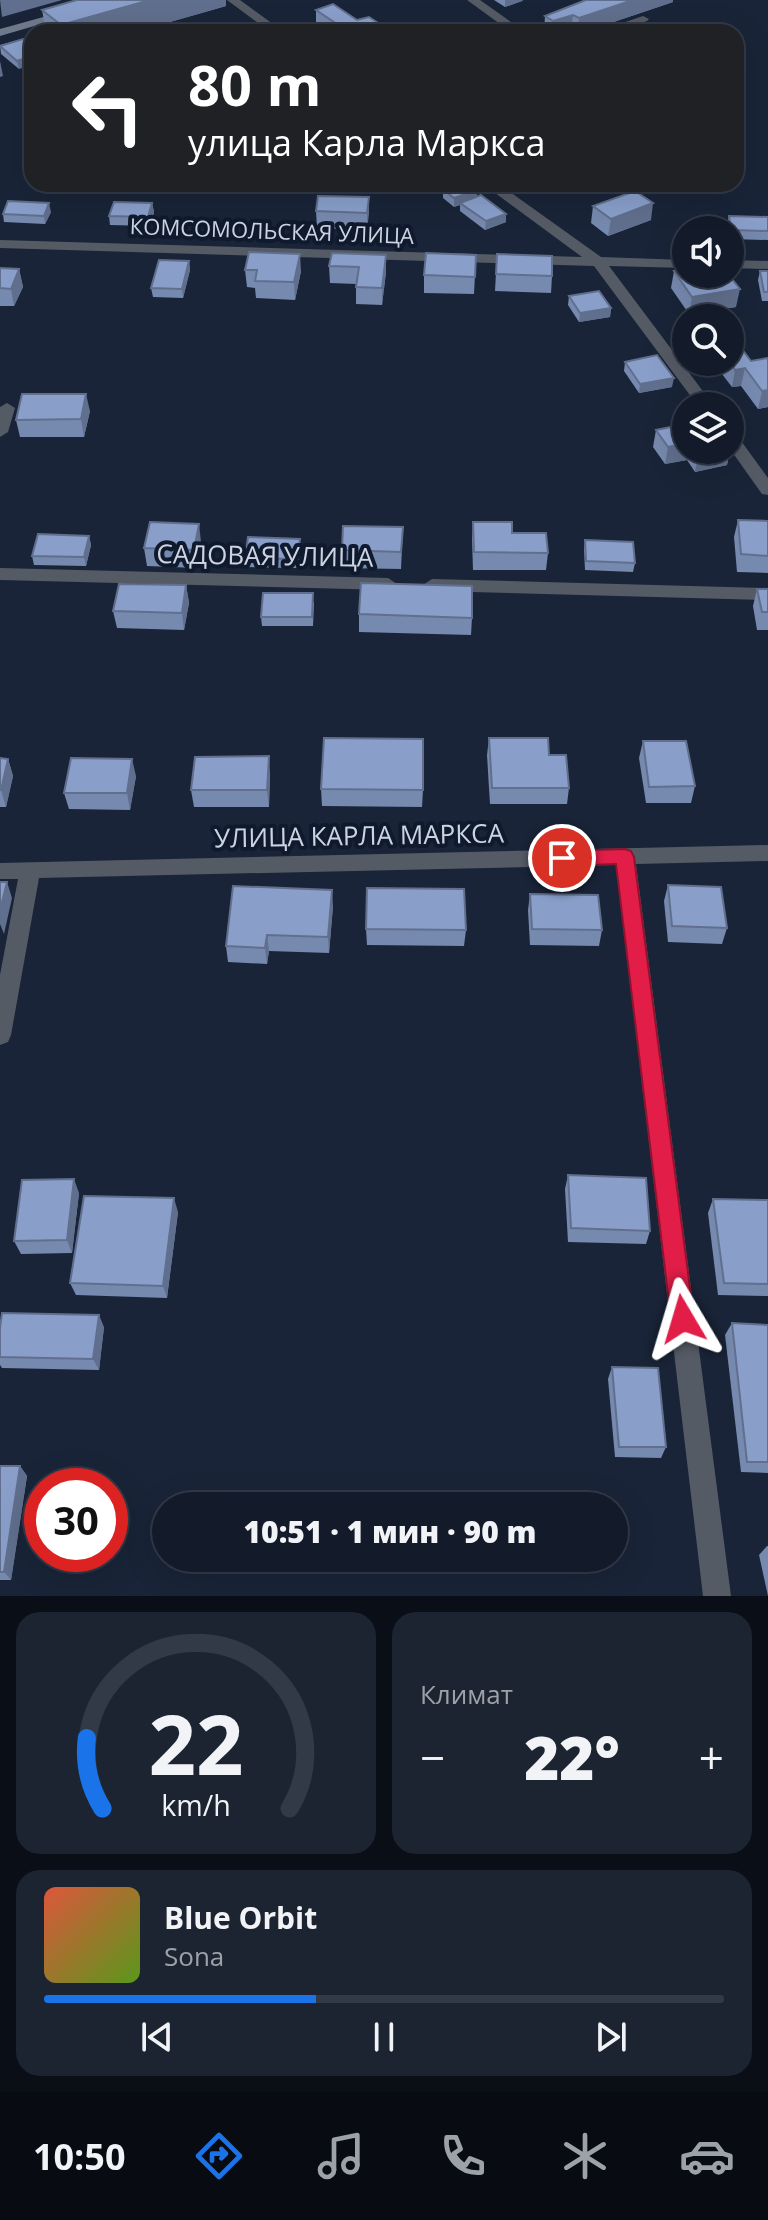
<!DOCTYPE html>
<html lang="ru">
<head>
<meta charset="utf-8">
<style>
  :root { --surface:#131b2a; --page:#1c2432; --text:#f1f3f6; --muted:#9da1a8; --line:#323947; --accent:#1a73e8 }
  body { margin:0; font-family:"Open Sans",sans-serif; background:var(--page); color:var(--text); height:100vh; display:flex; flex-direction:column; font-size:30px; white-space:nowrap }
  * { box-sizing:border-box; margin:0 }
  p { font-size:26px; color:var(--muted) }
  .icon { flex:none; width:44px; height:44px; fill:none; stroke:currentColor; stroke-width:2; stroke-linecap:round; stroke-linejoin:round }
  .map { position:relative; height:1596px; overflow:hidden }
  .side { display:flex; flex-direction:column; gap:16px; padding:16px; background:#0a0f17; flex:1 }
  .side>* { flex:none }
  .banner { position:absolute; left:24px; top:24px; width:720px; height:168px; border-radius:24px; box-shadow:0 8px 32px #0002,0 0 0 2px var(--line); background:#202124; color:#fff; overflow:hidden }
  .buttons { position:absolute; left:672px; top:216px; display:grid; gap:16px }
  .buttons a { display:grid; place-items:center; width:72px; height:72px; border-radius:50%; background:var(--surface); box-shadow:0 8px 32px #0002,0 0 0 2px var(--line); font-size:40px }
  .speed { position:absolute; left:24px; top:1468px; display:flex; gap:16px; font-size:40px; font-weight:700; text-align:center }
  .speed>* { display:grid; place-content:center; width:104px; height:104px; border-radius:50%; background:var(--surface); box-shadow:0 8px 32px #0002,0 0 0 2px var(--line); line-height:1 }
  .speed .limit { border:12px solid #d22; background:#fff; color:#111 }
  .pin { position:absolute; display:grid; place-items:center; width:68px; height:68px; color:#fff; margin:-34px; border:4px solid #fff; border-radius:50%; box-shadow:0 2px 8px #0007 }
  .me { position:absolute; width:88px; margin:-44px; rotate:353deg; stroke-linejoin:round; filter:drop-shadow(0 0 6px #0008) }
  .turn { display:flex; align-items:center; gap:28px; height:168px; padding:0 32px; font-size:36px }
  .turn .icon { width:104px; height:104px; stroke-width:2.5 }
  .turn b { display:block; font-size:56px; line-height:68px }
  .big { font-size:60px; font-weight:800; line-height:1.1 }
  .side .card { flex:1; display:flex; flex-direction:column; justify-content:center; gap:12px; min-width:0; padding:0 28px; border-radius:24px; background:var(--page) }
  .side .dial { align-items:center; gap:0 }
  .dial svg { height:208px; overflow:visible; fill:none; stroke:var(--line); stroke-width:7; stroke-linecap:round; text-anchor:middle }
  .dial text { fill:var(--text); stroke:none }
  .song { display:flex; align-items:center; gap:24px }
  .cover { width:96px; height:96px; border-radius:12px; background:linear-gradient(135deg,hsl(10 70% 55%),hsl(90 70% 35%)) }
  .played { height:8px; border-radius:4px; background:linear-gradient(90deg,var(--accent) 40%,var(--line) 40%) }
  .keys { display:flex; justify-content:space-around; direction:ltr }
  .heat { display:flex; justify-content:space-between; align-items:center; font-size:44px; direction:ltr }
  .side .tiles { flex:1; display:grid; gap:16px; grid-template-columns:1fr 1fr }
  .card:last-child { grid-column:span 2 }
  .trip { position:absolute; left:152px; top:1492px; width:476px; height:80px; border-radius:40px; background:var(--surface); box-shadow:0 8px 32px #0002,0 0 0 2px var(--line); font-weight:800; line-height:80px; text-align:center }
  .dock { display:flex; height:128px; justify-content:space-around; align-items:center; background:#080b11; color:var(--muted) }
  .dock .icon { width:56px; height:56px }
  .dock .selected { color:var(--accent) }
  .dock b { font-size:36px; color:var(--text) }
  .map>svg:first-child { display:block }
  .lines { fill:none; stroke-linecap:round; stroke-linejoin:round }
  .lane { fill:#555b65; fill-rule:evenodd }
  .street { fill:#555b65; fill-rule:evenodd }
  .secondary { fill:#717a8b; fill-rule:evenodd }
  .wall { fill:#7689ae }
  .shaded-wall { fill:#606f8d }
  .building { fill:#899fca; stroke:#606f8d; stroke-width:2 }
  .route { fill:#e11d48; stroke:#92132f; stroke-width:2 }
  .labels { text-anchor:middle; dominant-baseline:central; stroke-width:8; stroke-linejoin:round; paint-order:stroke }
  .far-street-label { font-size:22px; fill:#ccd3e1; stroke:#101a2e }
  .street-label { font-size:26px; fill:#ccd3e1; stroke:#101a2e }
</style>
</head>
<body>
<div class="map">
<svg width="768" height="1596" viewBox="0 0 768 1596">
  <rect width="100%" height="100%" fill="#192438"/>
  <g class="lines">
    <!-- lane -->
    <g class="lane">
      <path d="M467,0H480L525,32H511Z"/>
      <path d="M643,16L649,19L647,21L614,32H596Z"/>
    </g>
    <!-- street -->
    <g class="street">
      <path d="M227,0H240L284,32H270Z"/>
      <path d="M483,184H499L601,257L686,260V268L609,266L714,406H698L594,266L0,248V240L582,257Z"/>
      <path d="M730,260L768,261V269L730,268Z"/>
      <path d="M7,403L15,408L8,432L0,437V407Z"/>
      <path d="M730,433L736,434L768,478V495L762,494L730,449Z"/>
      <path d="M0,568L388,578L397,584L388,590L0,580Z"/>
      <path d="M432,579L768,588V600L432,591L423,585Z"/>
      <path d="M768,845V861L636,864L731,1596H703L616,865L39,878L11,1035L8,1042L0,1045V975L18,879H0V863Z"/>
    </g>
    <!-- secondary -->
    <path class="secondary" d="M105,0H123L0,36V29Z"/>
  </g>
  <!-- wall -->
  <g class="wall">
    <path d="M494,0H523L522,1L505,7Z"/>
    <path d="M586,0H673V2L584,32L571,31L568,32H544L545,16Z"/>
    <path d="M226,6L135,32H46L42,10Z"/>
    <path d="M316,10L357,20L384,32H326L316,25Z"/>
    <path d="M23,39L19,69L1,54L0,45Z"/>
    <path d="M443,189L477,190V196L506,214V222L485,230L460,211V205L454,207L443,198Z"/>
    <path d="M369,197L367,230L317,228L316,211Z"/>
    <path d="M152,203L154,212L150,226L110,225L109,216Z"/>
    <path d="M593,206L651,220L608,236L591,223Z"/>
    <path d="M51,212L45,224L4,222L3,214Z"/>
    <path d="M729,216L768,217V240L730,239V230H728L727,225Z"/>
    <path d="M332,253L386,272L382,305L356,304V284L330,283L329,266Z"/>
    <path d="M497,254L552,276L551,293L495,291Z"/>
    <path d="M476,255L474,294L424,293V275Z"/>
    <path d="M189,261L190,270L183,298L153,297L151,288Z"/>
    <path d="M0,268L19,269L23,287L14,306H0Z"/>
    <path d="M245,270L301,271L295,300L256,298L255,288L247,287Z"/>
    <path d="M674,271L736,307L689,314L671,288Z"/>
    <path d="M760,271H768V301H762L758,280Z"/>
    <path d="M569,296L611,308L610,317L579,322L568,305Z"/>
    <path d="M768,358V407L758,409L741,386L732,387L718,369L720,362L751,361Z"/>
    <path d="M625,362L672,387L639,393L624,371Z"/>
    <path d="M90,411L84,437H20L16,420Z"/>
    <path d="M656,430L686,450H730L727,465L695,472L687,460L665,464L653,447Z"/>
    <path d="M738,520L768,521V573L737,572L734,537Z"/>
    <path d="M473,522L512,533L548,553L546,570H473L472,539Z"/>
    <path d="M403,527L401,569L342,568V550Z"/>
    <path d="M89,536L91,545L86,566L34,565L32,556Z"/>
    <path d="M585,540L635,563L633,572L585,570L584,549Z"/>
    <path d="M201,542L196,568L147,566L144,548Z"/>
    <path d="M300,548L297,568L246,567L245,558Z"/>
    <path d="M186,585L189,603L184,630L117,628L113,611Z"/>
    <path d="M757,589H768V630H757L753,606Z"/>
    <path d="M314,602L313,626H262L261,617Z"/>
    <path d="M359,614L472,618L471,635L359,632Z"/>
    <path d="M489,738L549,755L569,788L567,804H490L487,755Z"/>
    <path d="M643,741L695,786L691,803H646L639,758Z"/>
    <path d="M0,758L8,759L13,776L6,807H0Z"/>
    <path d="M270,773L269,807H194L191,790Z"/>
    <path d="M136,776L130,810L69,809L64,793Z"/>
    <path d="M321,789L423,790L422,807L322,806Z"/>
    <path d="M668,885L727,928L722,944L668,942L664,901Z"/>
    <path d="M530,894L602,930L599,946L530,945L528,910Z"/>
    <path d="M333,906L329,953L269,951L267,964L228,962L226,946Z"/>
    <path d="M366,929L466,930L464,946L367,945Z"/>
    <path d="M568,1175L650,1231L646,1244L568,1242L565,1189Z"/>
    <path d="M79,1193L72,1253L21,1254L14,1241Z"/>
    <path d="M713,1199L768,1200V1296L718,1295L708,1213Z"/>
    <path d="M178,1212L167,1298L76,1295L70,1283Z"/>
    <path d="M732,1323L768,1325V1473L741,1472L725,1335Z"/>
    <path d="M104,1327L99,1370L2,1368L0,1365V1328Z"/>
    <path d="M612,1367L666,1447L661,1458L615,1457L608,1379Z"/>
    <path d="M0,1466H20L27,1476L11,1580H0Z"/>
    <path d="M767,1546H768V1596L759,1555Z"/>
  </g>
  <!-- shaded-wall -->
  <g class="shaded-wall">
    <path d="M0,0H62L2,17Z"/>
    <path d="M150,0H226V6L135,32H62L61,25Z"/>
    <path d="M505,0H523L522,1L505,7Z"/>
    <path d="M633,0H673V2L584,32H578L579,18Z"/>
    <path d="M573,15L571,31L553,32V21Z"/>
    <path d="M384,27V32H367Z"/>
    <path d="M32,56V65L19,69L17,61Z"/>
    <path d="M0,61L3,76L0,77Z"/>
    <path d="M477,190V199L460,203V205L454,207V198Z"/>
    <path d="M369,197V214L367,230V213Z"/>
    <path d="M49,203L51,212L45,224L44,216Z"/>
    <path d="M152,203L154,212L150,226L148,217Z"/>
    <path d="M653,203L651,220L608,236L611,219Z"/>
    <path d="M506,214V222L485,230L486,221Z"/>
    <path d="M300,254L301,271L295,300L294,282Z"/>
    <path d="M386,255V272L382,305V288Z"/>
    <path d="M189,261L190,270L183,298L182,289Z"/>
    <path d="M19,269L23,287L14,306L11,289Z"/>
    <path d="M740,289L736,307L689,314L692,297Z"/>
    <path d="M611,308L610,317L579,322L580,313Z"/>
    <path d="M745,368L741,386L732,387L735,370Z"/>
    <path d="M674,378L672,387L639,393L640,384Z"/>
    <path d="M768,390V407L758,409L762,391Z"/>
    <path d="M86,394L90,411L84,437L81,419Z"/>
    <path d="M686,443V450H689L687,460L665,464L668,447Z"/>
    <path d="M718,450H730L727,465L695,472L698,454Z"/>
    <path d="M199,524L201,542L196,568L194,550Z"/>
    <path d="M89,536L91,545L86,566L84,557Z"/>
    <path d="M300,539V548L297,568V559Z"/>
    <path d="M186,585L189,603L184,630L182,613Z"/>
    <path d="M269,756L270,773L269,807L267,790Z"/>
    <path d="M8,759L13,776L6,807L1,790Z"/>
    <path d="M132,759L136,776L130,810L127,793Z"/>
    <path d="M7,882L12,898L4,934L0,924V910Z"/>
    <path d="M332,890L333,906L329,953L328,937Z"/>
    <path d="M267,935L269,951L267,964L265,948Z"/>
    <path d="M74,1179L79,1193L72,1253L67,1240Z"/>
    <path d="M174,1198L178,1212L167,1298L163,1286Z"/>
    <path d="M99,1315L104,1327L99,1370L93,1359Z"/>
    <path d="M20,1466L27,1476L11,1580L4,1572Z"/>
  </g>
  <!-- building -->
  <g class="building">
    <path d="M77,0H150L61,25L42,10Z"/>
    <path d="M586,0H633L579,18L573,15L553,21L545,16Z"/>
    <path d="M333,4L357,20L369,17L384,27L367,32H349L316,10Z"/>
    <path d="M23,39L32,46V56L17,61L0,46Z"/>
    <path d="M458,184H469L477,190L454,198L443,189Z"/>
    <path d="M635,191L653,203L611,219L593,206Z"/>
    <path d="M481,195L506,214L486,221L460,203Z"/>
    <path d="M318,196L369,197L367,213L316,211Z"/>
    <path d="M8,201L49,203L44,216L3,214Z"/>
    <path d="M114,202L152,203L148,217L109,216Z"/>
    <path d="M729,216L768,217V231L731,230Z"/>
    <path d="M249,252L300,254L294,282L255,281L257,270H245Z"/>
    <path d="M332,253L386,255L382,288L356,287L359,267L329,266Z"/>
    <path d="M426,253L476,255L475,277L424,275Z"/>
    <path d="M497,254L552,256V276L496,274Z"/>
    <path d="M159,260L189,261L182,289L151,288Z"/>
    <path d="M0,268L19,269L11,289L0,288Z"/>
    <path d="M686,269V274H728L740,289L692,297L674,271Z"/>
    <path d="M760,271H768V292H764Z"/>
    <path d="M599,291L611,308L580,313L569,296Z"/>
    <path d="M741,348L751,361L768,358V390L762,391L745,368L735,370L730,362V350Z"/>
    <path d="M657,355L674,378L640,384L625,362Z"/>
    <path d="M22,394H86L81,419L16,420Z"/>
    <path d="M686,424V443L668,447L656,430Z"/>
    <path d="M696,450H718L698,454Z"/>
    <path d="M738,520L768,521V556L741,554Z"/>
    <path d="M150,522L199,524L194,550L144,548Z"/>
    <path d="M473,522H512V533H546L548,553L474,552Z"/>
    <path d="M343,526L403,527L401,552L342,550Z"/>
    <path d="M38,534L89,536L84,557L32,556Z"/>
    <path d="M248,537L300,539L297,559L245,558Z"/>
    <path d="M585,540L633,542L635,563L586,561Z"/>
    <path d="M361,583L472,586V618L359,614Z"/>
    <path d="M119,584L186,585L182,613L113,611Z"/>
    <path d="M757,589H768V612H762Z"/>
    <path d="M263,593H313L312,617H261Z"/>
    <path d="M324,738L423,739V790L321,789Z"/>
    <path d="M489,738H548L549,755H566L569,788H492Z"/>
    <path d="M643,741H686L695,786L649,787Z"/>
    <path d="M269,756L267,790H191L195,757Z"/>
    <path d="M0,758L8,759L1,790H0Z"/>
    <path d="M71,758L132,759L127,793H64Z"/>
    <path d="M0,882H7L0,910Z"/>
    <path d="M668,885L721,887L727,928L672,926Z"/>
    <path d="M233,886L332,890L328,937L267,935L265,948L226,946Z"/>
    <path d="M367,888L464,889L466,930L366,929Z"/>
    <path d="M530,894L598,895L602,930L532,929Z"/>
    <path d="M568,1175L646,1178L650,1231L571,1228Z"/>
    <path d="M74,1179L67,1240L14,1241L22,1180Z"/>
    <path d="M84,1196L174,1198L163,1286L70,1283Z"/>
    <path d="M713,1199L768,1200V1284L724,1283Z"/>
    <path d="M2,1313L99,1315L93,1359L0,1357V1328Z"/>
    <path d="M732,1323L768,1325V1462H747Z"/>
    <path d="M612,1367L658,1368L666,1447H619Z"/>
    <path d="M0,1466H20L4,1572H0Z"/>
  </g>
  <!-- route -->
  <path class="route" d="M625,849L631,851L634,857L694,1319L691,1327L683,1330L674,1327L671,1319L616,864L562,866L555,864L553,858L555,853L562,851Z"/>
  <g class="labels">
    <!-- far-street labels -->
    <g class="far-street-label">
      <text transform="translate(272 230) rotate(2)">КОМСОМОЛЬСКАЯ УЛИЦА</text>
    </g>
    <!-- street labels -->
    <g class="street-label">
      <text transform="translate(265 555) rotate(1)">САДОВАЯ УЛИЦА</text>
      <text transform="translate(359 835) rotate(-1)">УЛИЦА КАРЛА МАРКСА</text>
    </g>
  </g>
</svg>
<div class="buttons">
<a><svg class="icon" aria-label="sound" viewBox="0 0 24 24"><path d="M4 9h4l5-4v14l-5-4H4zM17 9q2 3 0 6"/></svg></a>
<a><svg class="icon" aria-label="search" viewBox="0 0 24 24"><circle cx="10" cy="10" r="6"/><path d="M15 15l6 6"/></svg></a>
<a><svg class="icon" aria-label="layers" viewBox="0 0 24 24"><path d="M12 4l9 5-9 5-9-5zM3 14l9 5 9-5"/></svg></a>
</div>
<div class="speed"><div class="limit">30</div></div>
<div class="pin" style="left:562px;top:858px;background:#d93025"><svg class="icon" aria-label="arrive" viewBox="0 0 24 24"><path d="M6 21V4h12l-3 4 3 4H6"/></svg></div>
<svg class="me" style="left:683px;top:1319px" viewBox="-20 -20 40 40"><path d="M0-17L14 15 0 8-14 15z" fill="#e11d48" stroke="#fff" stroke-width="4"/></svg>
<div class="trip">10:51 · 1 мин · 90 m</div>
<div class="banner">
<div class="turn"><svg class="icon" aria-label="left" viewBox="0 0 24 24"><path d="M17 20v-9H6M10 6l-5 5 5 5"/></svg><div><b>80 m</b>улица Карла Маркса</div></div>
</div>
</div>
<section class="side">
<div class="tiles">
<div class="card dial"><svg viewBox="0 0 100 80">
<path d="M14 69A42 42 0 1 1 86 69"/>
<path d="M14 69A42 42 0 0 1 8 42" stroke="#1a73e8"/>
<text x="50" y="56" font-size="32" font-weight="700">22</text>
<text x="50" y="72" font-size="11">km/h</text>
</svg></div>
<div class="card"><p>Климат</p>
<div class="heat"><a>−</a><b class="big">22°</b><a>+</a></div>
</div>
<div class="card">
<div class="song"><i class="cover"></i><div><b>Blue Orbit</b><p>Sona</p></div></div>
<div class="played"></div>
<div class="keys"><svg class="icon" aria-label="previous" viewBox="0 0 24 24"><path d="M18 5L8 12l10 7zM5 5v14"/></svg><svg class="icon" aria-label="pause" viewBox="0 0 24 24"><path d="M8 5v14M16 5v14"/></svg><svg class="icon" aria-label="next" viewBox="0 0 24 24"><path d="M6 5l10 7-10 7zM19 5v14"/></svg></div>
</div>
</div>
</section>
<nav class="dock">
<b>10:50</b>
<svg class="icon selected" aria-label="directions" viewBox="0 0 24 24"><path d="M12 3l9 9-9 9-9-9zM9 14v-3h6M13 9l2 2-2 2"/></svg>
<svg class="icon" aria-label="music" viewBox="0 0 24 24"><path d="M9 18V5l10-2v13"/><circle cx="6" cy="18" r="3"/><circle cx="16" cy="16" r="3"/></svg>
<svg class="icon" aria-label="phone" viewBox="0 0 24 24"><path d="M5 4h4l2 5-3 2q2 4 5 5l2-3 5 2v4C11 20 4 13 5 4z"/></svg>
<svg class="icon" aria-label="climate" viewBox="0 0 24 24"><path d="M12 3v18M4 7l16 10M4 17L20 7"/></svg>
<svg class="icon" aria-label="car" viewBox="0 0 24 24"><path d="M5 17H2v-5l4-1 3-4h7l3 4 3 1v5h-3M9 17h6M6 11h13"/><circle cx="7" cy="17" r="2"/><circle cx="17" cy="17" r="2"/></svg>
</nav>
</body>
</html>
